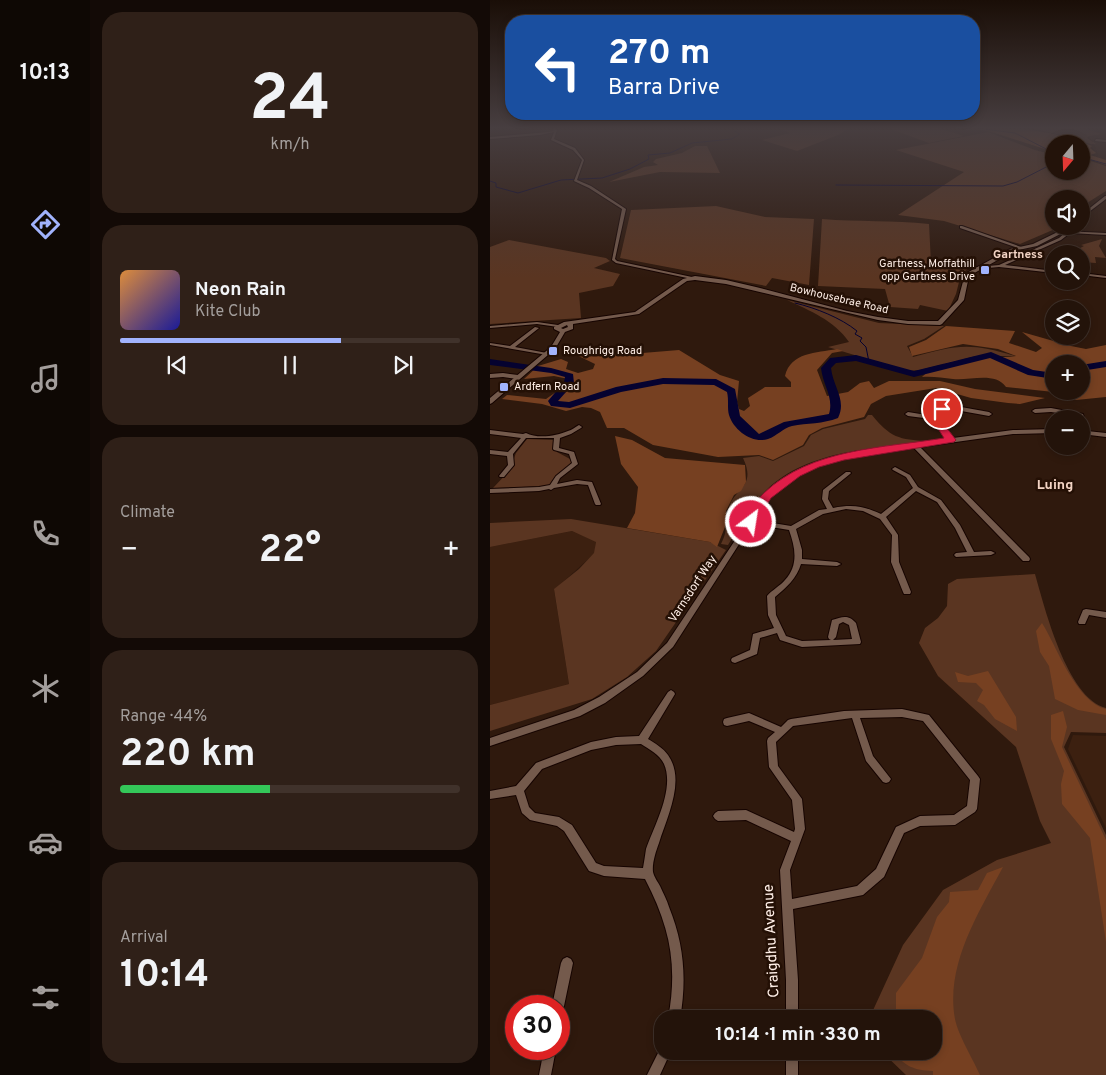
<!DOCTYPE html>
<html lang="en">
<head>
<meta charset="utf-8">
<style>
  :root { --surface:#23130a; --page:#2f2018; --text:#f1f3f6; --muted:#a39e9c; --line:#40322b; --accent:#a1b3fd }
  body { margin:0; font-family:Overpass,sans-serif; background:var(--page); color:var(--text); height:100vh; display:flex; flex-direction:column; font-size:19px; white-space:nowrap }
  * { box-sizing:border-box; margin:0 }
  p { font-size:16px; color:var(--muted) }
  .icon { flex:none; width:28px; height:28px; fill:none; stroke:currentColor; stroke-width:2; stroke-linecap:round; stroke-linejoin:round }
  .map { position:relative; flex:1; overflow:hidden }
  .details { display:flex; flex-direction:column; gap:12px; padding:12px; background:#130a06; width:400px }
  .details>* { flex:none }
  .banner { position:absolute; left:15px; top:15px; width:475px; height:105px; border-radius:20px; box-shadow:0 2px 8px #0003,0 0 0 1px var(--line); background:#1a4fa0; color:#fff; overflow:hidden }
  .needle { width:32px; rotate:199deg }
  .controls { position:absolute; left:555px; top:135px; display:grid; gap:10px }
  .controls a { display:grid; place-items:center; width:45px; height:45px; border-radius:50%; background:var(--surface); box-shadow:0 2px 8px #0003,0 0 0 1px var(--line); font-size:25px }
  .speed { position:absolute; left:15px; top:995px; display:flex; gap:10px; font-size:25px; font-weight:700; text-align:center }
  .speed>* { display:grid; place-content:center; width:65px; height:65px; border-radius:50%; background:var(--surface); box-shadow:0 2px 8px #0003,0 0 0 1px var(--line); line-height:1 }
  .speed .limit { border:8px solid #d22; background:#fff; color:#111 }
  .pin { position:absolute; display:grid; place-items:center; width:42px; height:42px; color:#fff; margin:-21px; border:2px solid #fff; border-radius:50%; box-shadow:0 1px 5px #0007 }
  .me { position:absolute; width:55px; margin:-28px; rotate:31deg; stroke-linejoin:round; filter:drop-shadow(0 0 4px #0008) }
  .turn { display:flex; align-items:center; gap:18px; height:105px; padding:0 20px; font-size:22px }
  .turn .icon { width:65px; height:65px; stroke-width:2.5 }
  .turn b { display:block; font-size:35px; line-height:42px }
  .big { font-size:38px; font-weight:700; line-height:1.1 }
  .details .tile { flex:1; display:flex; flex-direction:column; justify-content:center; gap:8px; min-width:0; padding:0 18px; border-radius:20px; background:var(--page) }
  .details .dial { align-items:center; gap:0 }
  .dial b { font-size:65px; line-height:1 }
  .song { display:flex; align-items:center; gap:15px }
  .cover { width:60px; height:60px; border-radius:8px; background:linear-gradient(135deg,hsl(30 70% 55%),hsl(240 70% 35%)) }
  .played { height:5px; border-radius:2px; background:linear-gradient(90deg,var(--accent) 65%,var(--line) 65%) }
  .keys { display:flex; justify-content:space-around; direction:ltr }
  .heat { display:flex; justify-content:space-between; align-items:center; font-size:28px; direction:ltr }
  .charge { height:8px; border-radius:4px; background:linear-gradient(90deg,#34c759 44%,var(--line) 0) }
  .trip { position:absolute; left:164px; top:1010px; width:288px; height:50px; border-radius:20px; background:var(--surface); box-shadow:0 2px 8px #0003,0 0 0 1px var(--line); font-weight:700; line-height:50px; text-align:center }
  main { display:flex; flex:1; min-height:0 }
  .tabs { display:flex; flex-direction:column; width:90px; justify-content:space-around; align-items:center; background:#0e0804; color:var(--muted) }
  .tabs .icon { width:35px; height:35px }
  .tabs .current { color:var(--accent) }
  .tabs b { font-size:22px; color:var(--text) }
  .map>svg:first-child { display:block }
  .built { fill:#3c2010 }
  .green { fill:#5a3521 }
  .forest { fill:#764021; fill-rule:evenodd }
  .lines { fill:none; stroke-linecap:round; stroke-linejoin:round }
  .stream { stroke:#050230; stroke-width:1 }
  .river { fill:#050230; fill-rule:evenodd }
  .minor-casing { stroke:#160400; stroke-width:2 }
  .tertiary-casing { stroke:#160400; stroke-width:2 }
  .minor { fill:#745a4c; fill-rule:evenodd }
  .tertiary { fill:#745a4c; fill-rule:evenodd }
  .route { fill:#e11d48; stroke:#92132f }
  .poi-dot { fill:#a1b3fd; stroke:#241005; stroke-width:2 }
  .labels { text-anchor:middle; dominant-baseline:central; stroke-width:5; stroke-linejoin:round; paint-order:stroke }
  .far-poi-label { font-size:11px; fill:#ffefe7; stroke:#241005; text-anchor:start }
  .far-street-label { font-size:11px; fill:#ffefe7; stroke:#241005 }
  .far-quarter-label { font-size:12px; font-weight:bold; fill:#f3d4c4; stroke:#241005 }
  .street-label { font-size:12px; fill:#ffefe7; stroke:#241005 }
  .neighbourhood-label { font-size:14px; font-weight:bold; fill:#f3d4c4; stroke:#241005 }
  .near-street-label { font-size:15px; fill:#ffefe7; stroke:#241005 }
</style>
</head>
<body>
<main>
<nav class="tabs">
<b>10:13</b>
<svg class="icon current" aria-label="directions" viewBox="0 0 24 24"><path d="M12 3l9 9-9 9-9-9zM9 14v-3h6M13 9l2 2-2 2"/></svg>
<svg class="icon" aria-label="music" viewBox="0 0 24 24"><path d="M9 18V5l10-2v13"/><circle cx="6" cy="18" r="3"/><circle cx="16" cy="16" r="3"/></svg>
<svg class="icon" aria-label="phone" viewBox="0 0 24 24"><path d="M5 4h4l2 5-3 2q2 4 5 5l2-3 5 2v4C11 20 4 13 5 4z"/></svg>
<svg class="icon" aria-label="climate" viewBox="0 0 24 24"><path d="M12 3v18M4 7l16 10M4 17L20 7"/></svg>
<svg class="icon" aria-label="car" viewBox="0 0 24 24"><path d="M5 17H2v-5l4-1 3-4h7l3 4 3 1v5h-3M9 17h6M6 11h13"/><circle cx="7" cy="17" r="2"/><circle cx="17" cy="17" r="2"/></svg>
<svg class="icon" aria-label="filters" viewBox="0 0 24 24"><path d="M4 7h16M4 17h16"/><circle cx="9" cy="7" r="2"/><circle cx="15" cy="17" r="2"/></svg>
</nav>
<section class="details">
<div class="tile dial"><b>24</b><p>km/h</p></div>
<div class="tile">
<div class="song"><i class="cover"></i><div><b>Neon Rain</b><p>Kite Club</p></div></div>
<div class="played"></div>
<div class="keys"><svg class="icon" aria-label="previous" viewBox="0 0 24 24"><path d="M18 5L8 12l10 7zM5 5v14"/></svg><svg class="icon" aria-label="pause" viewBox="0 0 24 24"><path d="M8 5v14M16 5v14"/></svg><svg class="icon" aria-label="next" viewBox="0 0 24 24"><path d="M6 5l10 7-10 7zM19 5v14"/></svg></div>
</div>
<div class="tile"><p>Climate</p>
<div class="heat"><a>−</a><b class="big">22°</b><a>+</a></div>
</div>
<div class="tile"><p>Range · 44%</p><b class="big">220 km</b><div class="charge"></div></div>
<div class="tile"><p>Arrival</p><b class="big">10:14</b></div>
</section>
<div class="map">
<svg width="616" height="1075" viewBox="0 0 616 1075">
  <rect width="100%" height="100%" fill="#2f190d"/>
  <!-- built -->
  <g class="built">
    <path d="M82,531L106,541L105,553L64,590L79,684L0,705V547Z"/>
    <path d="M583,735L616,736V828L578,749Z"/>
  </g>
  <!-- green -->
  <g class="green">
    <path d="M289,128H359L348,135L307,151L272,140L300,133Z"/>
    <path d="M398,128H448L474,136L439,143Z"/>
    <path d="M540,128H593L612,134L599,136L597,138L606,144H600L585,138Z"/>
    <path d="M498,132L545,150L564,155V171H591V158L616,166V191L597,203L591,210V199H564V226H572L530,244L454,221L408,215L474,172L406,150Z"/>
    <path d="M205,146H217L230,173L170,172L119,182L154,167L168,165L163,162L166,159L192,153Z"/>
    <path d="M226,206L275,217L324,219L319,285L282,278L276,286L130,258L141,210Z"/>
    <path d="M332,219C368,222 403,220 439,224L441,263L476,264L480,267L471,274L466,294L458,311L430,305L428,309L400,307L395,289L328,286Z"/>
    <path d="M612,239L609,246L616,258L605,257L606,263L591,262V254H579L594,246L591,245Z"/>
    <path d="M19,240L116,258L120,261L104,268L130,274L123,286L89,293L91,318L0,324V247Z"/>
    <path d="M297,300L389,323L454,326L434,339L417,346L423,357C466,345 480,342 525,356H486L430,370L417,371L338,347L359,342C344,320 320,311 297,300Z"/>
    <path d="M378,415H382C400,437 409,440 438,441C381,449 310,450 270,497C257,512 248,529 238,545L231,544C239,529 234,523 238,510C244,487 267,488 253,458L269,456L283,461L314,446L321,435L333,429L375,419Z"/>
    <path d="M37,439L63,440L67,452L80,459L82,462L59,486L3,488L19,471L26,453Z"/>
    <path d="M81,519L220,542L236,550L166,651L137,677L102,699L0,731V705L79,684L64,589L89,569L104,553L106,542L82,531L0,547V523Z"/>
    <path d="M545,574C555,609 577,698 616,708V733L581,732L574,747L616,835V1075H416L391,1051H442V1019H379L413,945L453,890L507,860L561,843L550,821L526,747L448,676L429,643L435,628L448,618L457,606L458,584L467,579Z"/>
  </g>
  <!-- forest -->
  <g class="forest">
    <path d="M483,128C525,128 562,129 602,146L600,148L606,153L600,155L616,160V165L591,156V144H564V152L505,133Z"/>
    <path d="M456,326L525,331L519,343L546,352L552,348L532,332L581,346L596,349L616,345V397L586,400L573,393L516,387C505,371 479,381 463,379C452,378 443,376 432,377C456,353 495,360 526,356L508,349L473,344L422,356L419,347L436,340ZM564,364H591V391H564Z"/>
    <path d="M72,348L91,352L117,351L128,355L189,350L230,375L249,381L247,402L249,409L254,411L260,406L258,398L275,387H301V382L295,376C301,352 326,353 347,349L353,351L342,353L327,370L337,396L358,392L370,383L379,381L384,388L399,381H450L485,389L555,398L530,404L518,403L481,398L446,388L396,396L381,404L374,417L332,428L319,435L313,445L283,460L269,455L228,457L163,445L134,428H117L110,412L101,408L92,407L76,411L52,404L12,399L17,395L56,399L83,380L64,376L34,379L48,366L71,359L78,362L76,369L88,373L103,369L105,364Z"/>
    <path d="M125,436L142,440L175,458L255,465L256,482L251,491L244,495L236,511L237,522L227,547L220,542L137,528L145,513L148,487L131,464Z"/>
    <path d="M552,623C567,647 586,702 616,709V715L588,710L565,699L559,666L550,652L546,631Z"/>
    <path d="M498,671L526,717L527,731L505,719L494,705L487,701L493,690L486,683L468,682L465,672L478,676Z"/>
    <path d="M573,711L577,727L572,747L616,840V942L600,838L572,804L571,784L574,771L561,739V715Z"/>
    <path d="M513,867C489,912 455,965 465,1019C468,1035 483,1059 490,1075H443V1071C424,1070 415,1067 403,1051H442V1019H406V993L432,958L447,917L459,902L460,892L488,890L497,873Z"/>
  </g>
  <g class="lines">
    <!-- stream -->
    <g class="stream">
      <path d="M486,128L525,133L564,153"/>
      <path d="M591,157L616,164"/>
      <path d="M0,181L6,183V187L28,193L71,180L112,178L140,169L159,159L158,155L180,153L202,143L242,139L250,134L245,132L250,128"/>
      <path d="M346,185L513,186L527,182L564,163"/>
      <path d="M305,303C326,308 351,318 367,331L365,334L372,338L370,341L376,347L379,362"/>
    </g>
    <!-- river -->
    <g class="river">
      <path d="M501,352L543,370L564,373V379L538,375L500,358L424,377L366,361L346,363L341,368C343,387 357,400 348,418C333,424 317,423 302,426C293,428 287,436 278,439C263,444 244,431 239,415C237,408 239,400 237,392L224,385L173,384L131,392L80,408L61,406L58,401L74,382L75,377L61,373L0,365V359L61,368L83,374L84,383L68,401L79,402L126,387L173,378L226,379L245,389L250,416L269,434L294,422L339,414C344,397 333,386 331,368L340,358L366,355L424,371Z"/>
      <path d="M616,361V367L591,371V365Z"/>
    </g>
    <!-- minor casing -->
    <g class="minor-casing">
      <g id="minor">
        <path d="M63,128H65L67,130L64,139L85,148L94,160L87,180L101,186L136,209L125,259L127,261L202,277V279L126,263L122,260L132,209L99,188L84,181L92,160L83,150L61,140L64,132L50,135L0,139V137L58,132L64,131Z"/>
        <path d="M611,128H616V130L611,129Z"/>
        <path d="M606,139L616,140V142L605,141Z"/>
        <path d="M470,226H472L534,248L531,249L470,228Z"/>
        <path d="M573,231L616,233V235L580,233L571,240L515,265L564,271V273L509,267L487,269L485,268L487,267L509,265L569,238L575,233H573Z"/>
        <path d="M591,273L616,276V278L591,275Z"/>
        <path d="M47,322L68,325L70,326L68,327L47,324L0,328V326Z"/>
        <path d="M45,327L49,328L25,347L57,353V355L0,345V343L20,346Z"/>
        <path d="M13,373L28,375L31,377L28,379L13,377L0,378V374Z"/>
        <path d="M460,405L499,412L502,414L499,416L460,409L455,410L454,427L463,438L523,430L564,429V433L523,434L430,447L539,557L540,559L539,561H533L424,448L354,459L328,466L309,475L279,497L265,520L301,526L329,510L337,509L332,499L333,490L356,472H360L361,473L360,474L339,491L338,499L343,508C363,504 373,506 391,514L423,488L416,477L403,470L402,469L405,467L420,475L428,487L451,500L470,525L484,552L501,551L505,553L501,555L466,557L464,555L466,553L477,552L465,528L447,502L426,491L396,517L408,535L409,562L421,592L420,594H414L413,592L401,562L402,535L390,519L373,511L356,509L333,514L306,529L312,550V559L347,562L351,564L347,566L311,564C307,578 296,588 285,597L286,615L296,636L312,641L341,640L339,639L338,637L342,620C352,617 358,614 366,623L371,642L370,644L312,647L290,640L287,633L270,638L267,654L245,663L242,662L241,660L242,658L260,650L263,634L284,628L278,615L277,596C282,590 290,586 295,580C309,565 305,547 299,530L262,524L183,647L153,676L115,703L90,716L0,746V738L84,710L109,697L147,672L177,643L275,495L305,473L324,464L353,455L457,439L448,427L449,420L418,416L415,414L418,412L449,417L450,408ZM353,622L359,625L362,639L343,640L346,637L349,624Z"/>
        <path d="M561,408L593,414L597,431L616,433V437L591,434V419H589L588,416L561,412L545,413L542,411L545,409Z"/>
        <path d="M89,425L92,427L91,428L81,434L70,438L69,448L84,452L88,464L70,478L67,484L87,480L102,482L111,504L110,505H106L105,504L98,485L87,484L64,488L61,490L59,489L49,491L0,493V489L49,487L60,485L66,476L82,463L79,454L64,450L63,449L64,438H36L23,454L24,465L14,477H10L9,476L18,465L17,456L0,454V450L18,452L31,438L0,434V430L33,434L36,433C47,439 67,436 78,431C82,430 85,427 89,425Z"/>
        <path d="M596,609L616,612V618L599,615L595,624H589L588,622L593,610Z"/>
        <path d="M181,690L184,692L185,694L158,739C165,743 173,748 178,755C196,780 177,817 169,843C166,851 162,863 163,872C164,877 168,882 170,886C173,893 177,900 179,907C194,944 197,979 190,1019H178C188,965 180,927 155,879L114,876L99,871L74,831L67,826L40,820L32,813L26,795L0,799V791L26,786L46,763L101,742L126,737L149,736L178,692ZM151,744C159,749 170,755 174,764C185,789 164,826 156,849C155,856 154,862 153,868L114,866L106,863L82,825L69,817L45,813L39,807L34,791L52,769L101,750L126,745Z"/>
        <path d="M412,709L439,715L488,776L490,779L487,809L485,812L465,825L430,826L414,833L394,877L373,895L303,909L308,980V1019H296V980L290,870L301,841L256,820L228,821L225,819L223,816L225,813L228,811L256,810L304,832L305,829L302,800L279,767L277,741L278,738L285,732L259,721L237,726L234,725L233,722L234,719L237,718L259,713L291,727L298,720L301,719L354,711ZM412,717L433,721L480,780L477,806L464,815L430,816L406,827L386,869L367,886L302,899L300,870L315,829L312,799L288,766L286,742L303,726L362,718L376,761L393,782L396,783L399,782L401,779L383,756L370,718Z"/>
        <path d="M77,957L81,959L83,963L74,1006L72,1010L69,1012V1006H62L71,963L73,959Z"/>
        <path d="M172,1046V1051H181L170,1075H157L171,1047Z"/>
        <path d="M54,1049H66L61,1075H49Z"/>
        <rect x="296" y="1051" width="12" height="24"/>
      </g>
    </g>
    <!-- tertiary casing -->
    <g class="tertiary-casing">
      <g id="tertiary">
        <path d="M615,196H616V199L591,218V215Z"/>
        <path d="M580,226H586L547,246L524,251L479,276L474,300L452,324L450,325L418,324L388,320L236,284L205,280L197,281L149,314L83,324V329L75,332L65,349L2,403L0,404V398L61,347L70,332L64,329V327L74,322L145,312L193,279L205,276L236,280L266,287L357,311L388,317L418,321H448L468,300L475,274L520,249L543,244ZM77,325L78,327L73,329L71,328Z"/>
      </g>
    </g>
    <!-- minor -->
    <use href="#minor" class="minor"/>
    <!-- tertiary -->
    <use href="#tertiary" class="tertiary"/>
  </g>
  <!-- sky -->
  <linearGradient id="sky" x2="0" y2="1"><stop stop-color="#1a0e07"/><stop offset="0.46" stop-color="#473e40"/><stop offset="1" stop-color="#473e40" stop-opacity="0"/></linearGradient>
  <rect width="616" height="278" fill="url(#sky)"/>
  <!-- route -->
  <path class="route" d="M449,407L456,409V427L466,440L464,442L354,460L329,467L310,476L281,498L265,524L261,526L255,522C261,513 266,500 274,493C321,448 394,448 454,438L447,427Z"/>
  <!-- markers -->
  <g class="poi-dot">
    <rect x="490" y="265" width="10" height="10" rx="2.5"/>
    <rect x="58" y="346" width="10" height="10" rx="2.5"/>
    <rect x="9" y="382" width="10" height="10" rx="2.5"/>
  </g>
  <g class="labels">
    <!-- far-poi labels -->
    <g class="far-poi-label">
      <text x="485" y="264" text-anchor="end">Gartness, Moffathill<tspan x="485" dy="13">opp Gartness Drive</tspan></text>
      <text x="73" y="351">Roughrigg Road</text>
      <text x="24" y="387">Ardfern Road</text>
    </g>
    <!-- far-street labels -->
    <g class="far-street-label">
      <text transform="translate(349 299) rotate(13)">Bowhousebrae Road</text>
    </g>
    <!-- far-quarter labels -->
    <g class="far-quarter-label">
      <text x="528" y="255">Gartness</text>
    </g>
    <!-- street labels -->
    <g class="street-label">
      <text transform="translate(203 589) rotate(-57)">Varnsdorf Way</text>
    </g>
    <!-- neighbourhood labels -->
    <g class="neighbourhood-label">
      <text x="565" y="485">Luing</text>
    </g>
    <!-- near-street labels -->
    <g class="near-street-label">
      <text transform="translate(282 941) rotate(-93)">Craigdhu Avenue</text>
    </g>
  </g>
</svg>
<div class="controls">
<a><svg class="needle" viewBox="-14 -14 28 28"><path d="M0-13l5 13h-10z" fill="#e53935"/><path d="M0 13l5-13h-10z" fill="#a39e9c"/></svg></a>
<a><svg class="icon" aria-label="sound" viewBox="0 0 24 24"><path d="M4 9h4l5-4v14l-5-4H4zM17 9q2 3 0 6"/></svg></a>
<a><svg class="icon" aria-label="search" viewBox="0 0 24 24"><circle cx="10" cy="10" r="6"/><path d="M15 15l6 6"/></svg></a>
<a><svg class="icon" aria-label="layers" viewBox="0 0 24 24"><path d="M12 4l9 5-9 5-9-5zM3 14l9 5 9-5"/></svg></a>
<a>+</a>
<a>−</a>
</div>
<div class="speed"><div class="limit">30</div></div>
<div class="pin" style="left:452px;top:409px;background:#d93025"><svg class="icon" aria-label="arrive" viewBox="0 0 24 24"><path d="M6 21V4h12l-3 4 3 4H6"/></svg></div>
<svg class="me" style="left:261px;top:522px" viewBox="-20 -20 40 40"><circle r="17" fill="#e11d48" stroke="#fff" stroke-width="3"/><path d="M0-11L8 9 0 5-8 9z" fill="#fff"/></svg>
<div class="trip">10:14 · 1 min · 330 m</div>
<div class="banner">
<div class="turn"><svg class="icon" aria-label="left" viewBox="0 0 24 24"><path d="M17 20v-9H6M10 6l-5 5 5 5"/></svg><div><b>270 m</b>Barra Drive</div></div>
</div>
</div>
</main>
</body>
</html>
